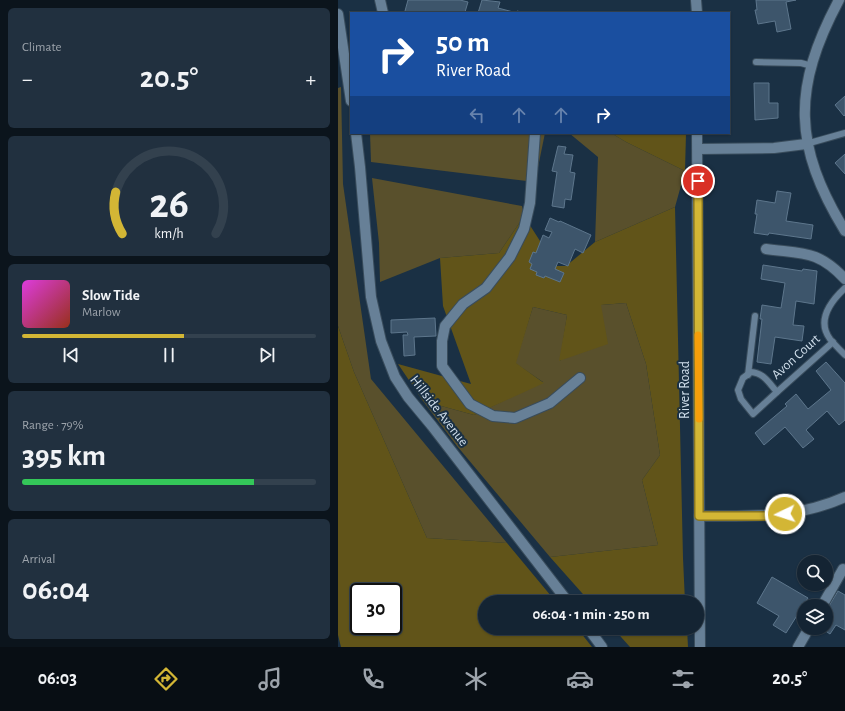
<!DOCTYPE html>
<html lang="en">
<head>
<meta charset="utf-8">
<style>
  :root { --surface:#142433; --page:#21303f; --text:#f1f3f6; --muted:#9da4ac; --line:#33414e; --accent:#d3b635 }
  body { margin:0; font-family:"Alegreya Sans",sans-serif; background:var(--page); color:var(--text); height:100vh; display:flex; flex-direction:column; font-size:15px; white-space:nowrap }
  * { box-sizing:border-box; margin:0 }
  p { font-size:13px; color:var(--muted) }
  .icon { flex:none; width:22px; height:22px; fill:none; stroke:currentColor; stroke-width:2; stroke-linecap:round; stroke-linejoin:round }
  .map { position:relative; flex:1; overflow:hidden }
  .sheet { display:flex; flex-direction:column; gap:8px; padding:8px; background:#0b141c; width:338px }
  .sheet>* { flex:none }
  .top-card { position:absolute; left:12px; top:12px; width:380px; height:122px; border-radius:0px; box-shadow:0 1px 3px #0004,0 0 0 1px var(--line); background:#1a4fa0; color:#fff; overflow:hidden }
  .fabs { position:absolute; left:459px; top:555px; display:grid; gap:8px }
  .fabs a { display:grid; place-items:center; width:36px; height:36px; border-radius:50%; background:var(--surface); box-shadow:0 1px 3px #0004,0 0 0 1px var(--line); font-size:20px }
  .speed { position:absolute; left:12px; top:583px; display:flex; gap:8px; font-size:20px; font-weight:700; text-align:center }
  .speed>* { display:grid; place-content:center; width:52px; height:52px; border-radius:50%; background:var(--surface); box-shadow:0 1px 3px #0004,0 0 0 1px var(--line); line-height:1 }
  .speed .limit { border:2px solid #111; border-radius:6px; background:#fff; color:#111 }
  .pin { position:absolute; display:grid; place-items:center; width:34px; height:34px; color:#fff; margin:-17px; border:2px solid #fff; border-radius:50%; box-shadow:0 1px 4px #0007 }
  .me { position:absolute; width:44px; margin:-22px; rotate:266deg; stroke-linejoin:round; filter:drop-shadow(0 0 3px #0008) }
  .turn { display:flex; align-items:center; gap:14px; height:84px; padding:0 20px; font-size:18px }
  .turn .icon { width:52px; height:52px; stroke-width:2.5 }
  .turn b { display:block; font-size:28px; line-height:34px }
  .lanes { display:flex; align-items:center; height:38px; padding:0 20px; background:#0003; justify-content:center; gap:20px; direction:ltr }
  .lanes .off { opacity:.35 }
  .big { font-size:30px; font-weight:700; line-height:1.1 }
  .sheet .card { flex:1; display:flex; flex-direction:column; justify-content:center; gap:6px; min-width:0; padding:0 14px; border-radius:6px; background:var(--page) }
  .sheet .dial { align-items:center; gap:0 }
  .dial svg { height:104px; overflow:visible; fill:none; stroke:var(--line); stroke-width:7; stroke-linecap:round; text-anchor:middle }
  .dial text { fill:var(--text); stroke:none }
  .song { display:flex; align-items:center; gap:12px }
  .cover { width:48px; height:48px; border-radius:6px; background:linear-gradient(135deg,hsl(300 70% 55%),hsl(10 70% 35%)) }
  .played { height:4px; border-radius:2px; background:linear-gradient(90deg,var(--accent) 55%,var(--line) 55%) }
  .keys { display:flex; justify-content:space-around; direction:ltr }
  .heat { display:flex; justify-content:space-between; align-items:center; font-size:22px; direction:ltr }
  .charge { height:6px; border-radius:3px; background:linear-gradient(90deg,#34c759 79%,var(--line) 0) }
  .trip { position:absolute; left:140px; top:595px; width:226px; height:40px; border-radius:20px; background:var(--surface); box-shadow:0 1px 3px #0004,0 0 0 1px var(--line); font-weight:700; line-height:40px; text-align:center }
  .tab-bar { display:flex; height:64px; justify-content:space-around; align-items:center; background:#080e14; color:var(--muted) }
  .tab-bar .icon { width:28px; height:28px }
  .tab-bar .current { color:var(--accent) }
  .tab-bar b { font-size:18px; color:var(--text) }
  main { display:flex; flex:1; min-height:0 }
  .map>svg:first-child { display:block }
  .green { fill:#59502c }
  .forest { fill:#615419; fill-rule:evenodd }
  .building { fill:#3d556b; stroke:#5d768c }
  .lines { fill:none; stroke-linecap:round; stroke-linejoin:round }
  .service-casing { stroke:#394c5c; stroke-width:8 }
  .minor-casing { stroke:#394c5c; stroke-width:12 }
  .service { stroke:#678097; stroke-width:6 }
  .minor { stroke:#678097; stroke-width:10 }
  .route-casing { stroke:#897622; stroke-width:10 }
  .route { stroke:#d3b635; stroke-width:7 }
  .slow { stroke:#f59e0b; stroke-width:7 }
  .labels { text-anchor:middle; dominant-baseline:central; stroke-width:4; stroke-linejoin:round; paint-order:stroke }
  .street-label { font-size:14px; fill:#d1dfec; stroke:#1a3044 }
</style>
</head>
<body>
<main>
<section class="sheet">
<div class="card"><p>Climate</p>
<div class="heat"><a>−</a><b class="big">20.5°</b><a>+</a></div>
</div>
<div class="card dial"><svg viewBox="0 0 100 80">
<path d="M14 69A42 42 0 1 1 86 69"/>
<path d="M14 69A42 42 0 0 1 9 37" stroke="#d3b635"/>
<text x="50" y="56" font-size="32" font-weight="700">26</text>
<text x="50" y="72" font-size="11">km/h</text>
</svg></div>
<div class="card">
<div class="song"><i class="cover"></i><div><b>Slow Tide</b><p>Marlow</p></div></div>
<div class="played"></div>
<div class="keys"><svg class="icon" aria-label="previous" viewBox="0 0 24 24"><path d="M18 5L8 12l10 7zM5 5v14"/></svg><svg class="icon" aria-label="pause" viewBox="0 0 24 24"><path d="M8 5v14M16 5v14"/></svg><svg class="icon" aria-label="next" viewBox="0 0 24 24"><path d="M6 5l10 7-10 7zM19 5v14"/></svg></div>
</div>
<div class="card"><p>Range · 79%</p><b class="big">395 km</b><div class="charge"></div></div>
<div class="card"><p>Arrival</p><b class="big">06:04</b></div>
</section>
<div class="map">
<svg width="507" height="647" viewBox="0 0 507 647">
  <rect width="100%" height="100%" fill="#1a3044"/>
  <!-- green -->
  <g class="green">
    <path d="M3,87L5,184L33,379L169,543L89,538L16,372L0,326V88Z"/>
    <path d="M32,133H207L197,182L33,162Z"/>
    <path d="M231,133H273L288,142L347,171L337,207L257,242L260,157Z"/>
    <path d="M34,178L184,206L186,216L161,253L102,258L42,282L41,243Z"/>
    <path d="M288,303L308,364L322,455L304,480L320,545L212,557L119,446L85,401L136,415L205,382L177,363L195,307L229,315L222,361L263,305Z"/>
  </g>
  <!-- forest -->
  <g class="forest">
    <path d="M273,133H348L347,171L288,142Z"/>
    <path d="M337,207L345,558L347,602H252L212,557L320,545L304,480L322,455L308,364L288,303L263,305L270,344L221,361L229,315L195,307L178,363L206,383L136,415L85,401L60,364L133,384L105,306L102,258L161,253L186,216L202,241L206,266H228L257,242Z"/>
    <path d="M0,326L16,372L89,538L169,543L218,602H147V628H239L254,647H3L0,635ZM21,592H55V626H21Z"/>
    <path d="M275,628H349L350,647H292Z"/>
  </g>
  <!-- building -->
  <g class="building">
    <path d="M70,0H122L130,2L127,12H129L69,13L67,11Z"/>
    <path d="M144,0L162,2L160,8L179,13V11L187,13H140Z"/>
    <path d="M418,0H458L448,2L453,29L439,32L437,21L420,24L417,10H419Z"/>
    <path d="M416,83H431V103H440V118L417,120Z"/>
    <path d="M507,96V115L506,116L497,105Z"/>
    <path d="M220,146L228,147L226,154L235,155L232,172L237,173L233,200L227,199L226,208L214,206L219,172L214,171Z"/>
    <path d="M507,154V174L497,163Z"/>
    <path d="M439,191L453,193L448,221L475,225L473,239L431,233L430,235L416,233L419,214H417L419,200L437,203Z"/>
    <path d="M212,218L221,222L222,221L253,235L245,253L237,249L230,266L220,262L217,269L226,273L222,282L207,276L206,278L198,275L199,272L192,269L194,264L191,262L195,252L198,253L205,235L211,238L214,232L207,230Z"/>
    <path d="M425,265L464,271L465,269L479,271L476,304L458,301L455,325L466,326L464,341L437,337L433,364L419,362L424,319H422L424,305L443,308L447,283L423,279Z"/>
    <path d="M97,318L98,336L76,337L77,355L66,356L65,335H70L69,332L53,333V320Z"/>
    <path d="M488,362L507,383V420L501,425L489,411L468,430L476,439L465,448L447,427L426,445L417,433L449,406L447,404L458,394L470,409L493,390L478,371Z"/>
    <path d="M434,577L470,598L448,633L435,625L441,616L419,603Z"/>
    <path d="M500,591L507,595V630L498,625L492,634L483,628H488V611Z"/>
  </g>
  <g class="lines">
    <!-- service casing -->
    <g class="service-casing">
      <g id="service">
        <path d="M418,62L463,63L474,66"/>
        <path d="M468,144L507,133"/>
        <path d="M507,288C493,301 478,320 492,339C496,344 502,350 507,355"/>
        <path d="M413,372C426,373 431,383 439,392L415,414L403,399L400,390L405,378Z"/>
        <path d="M410,375L417,316"/>
        <path d="M439,392L495,342"/>
      </g>
    </g>
    <!-- minor casing -->
    <g class="minor-casing">
      <g id="minor">
        <path d="M42,0L45,13"/>
        <path d="M358,0L359,13"/>
        <path d="M501,0C454,88 455,146 507,231"/>
        <path d="M0,14L13,101"/>
        <path d="M18,133L22,167L33,297L43,341L57,377L70,397L94,426L230,602"/>
        <path d="M197,133L192,203L186,229L172,257L148,288L125,304L107,326L104,341V366L132,404L155,416L177,418L212,403L242,378"/>
        <path d="M359,133L362,647"/>
        <path d="M360,149L436,148L468,144"/>
        <path d="M428,249C465,254 480,250 507,279"/>
        <path d="M361,516C414,516 458,519 507,497"/>
        <path d="M484,606L505,569"/>
        <path d="M250,628L264,647"/>
        <path d="M460,647L471,628"/>
      </g>
    </g>
    <!-- service -->
    <use href="#service" class="service"/>
    <!-- minor -->
    <use href="#minor" class="minor"/>
  </g>
  <g class="lines">
    <!-- route casing -->
    <g class="route-casing">
      <path id="route" d="M360,181L361,516H434L447,514"/>
    </g>
    <!-- route -->
    <use href="#route" class="route"/>
    <!-- slow -->
    <path class="slow" d="M360,335L361,419"/>
  </g>
  <g class="labels">
    <!-- street labels -->
    <g class="street-label">
      <text transform="translate(458 357) rotate(-42)">Avon Court</text>
      <text transform="translate(347 390) rotate(-90)">River Road</text>
      <text transform="translate(101 411) rotate(52)">Hillside Avenue</text>
    </g>
  </g>
</svg>
<div class="fabs">
<a><svg class="icon" aria-label="search" viewBox="0 0 24 24"><circle cx="10" cy="10" r="6"/><path d="M15 15l6 6"/></svg></a>
<a><svg class="icon" aria-label="layers" viewBox="0 0 24 24"><path d="M12 4l9 5-9 5-9-5zM3 14l9 5 9-5"/></svg></a>
</div>
<div class="speed"><div class="limit">30</div></div>
<div class="pin" style="left:360px;top:181px;background:#d93025"><svg class="icon" aria-label="arrive" viewBox="0 0 24 24"><path d="M6 21V4h12l-3 4 3 4H6"/></svg></div>
<svg class="me" style="left:447px;top:514px" viewBox="-20 -20 40 40"><circle r="17" fill="#d3b635" stroke="#fff" stroke-width="3"/><path d="M0-11L8 9 0 5-8 9z" fill="#fff"/></svg>
<div class="trip">06:04 · 1 min · 250 m</div>
<div class="top-card">
<div class="turn"><svg class="icon" aria-label="right" viewBox="0 0 24 24"><path d="M7 20v-9h11M14 6l5 5-5 5"/></svg><div><b>50 m</b>River Road</div></div>
<div class="lanes"><svg class="icon off" aria-label="left" viewBox="0 0 24 24"><path d="M17 20v-9H6M10 6l-5 5 5 5"/></svg><svg class="icon off" aria-label="ahead" viewBox="0 0 24 24"><path d="M12 20V5M6 11l6-6 6 6"/></svg><svg class="icon off" aria-label="ahead" viewBox="0 0 24 24"><path d="M12 20V5M6 11l6-6 6 6"/></svg><svg class="icon" aria-label="right" viewBox="0 0 24 24"><path d="M7 20v-9h11M14 6l5 5-5 5"/></svg></div>
</div>
</div>
</main>
<nav class="tab-bar">
<b>06:03</b>
<svg class="icon current" aria-label="directions" viewBox="0 0 24 24"><path d="M12 3l9 9-9 9-9-9zM9 14v-3h6M13 9l2 2-2 2"/></svg>
<svg class="icon" aria-label="music" viewBox="0 0 24 24"><path d="M9 18V5l10-2v13"/><circle cx="6" cy="18" r="3"/><circle cx="16" cy="16" r="3"/></svg>
<svg class="icon" aria-label="phone" viewBox="0 0 24 24"><path d="M5 4h4l2 5-3 2q2 4 5 5l2-3 5 2v4C11 20 4 13 5 4z"/></svg>
<svg class="icon" aria-label="climate" viewBox="0 0 24 24"><path d="M12 3v18M4 7l16 10M4 17L20 7"/></svg>
<svg class="icon" aria-label="car" viewBox="0 0 24 24"><path d="M5 17H2v-5l4-1 3-4h7l3 4 3 1v5h-3M9 17h6M6 11h13"/><circle cx="7" cy="17" r="2"/><circle cx="17" cy="17" r="2"/></svg>
<svg class="icon" aria-label="filters" viewBox="0 0 24 24"><path d="M4 7h16M4 17h16"/><circle cx="9" cy="7" r="2"/><circle cx="15" cy="17" r="2"/></svg>
<b>20.5°</b>
</nav>
</body>
</html>
